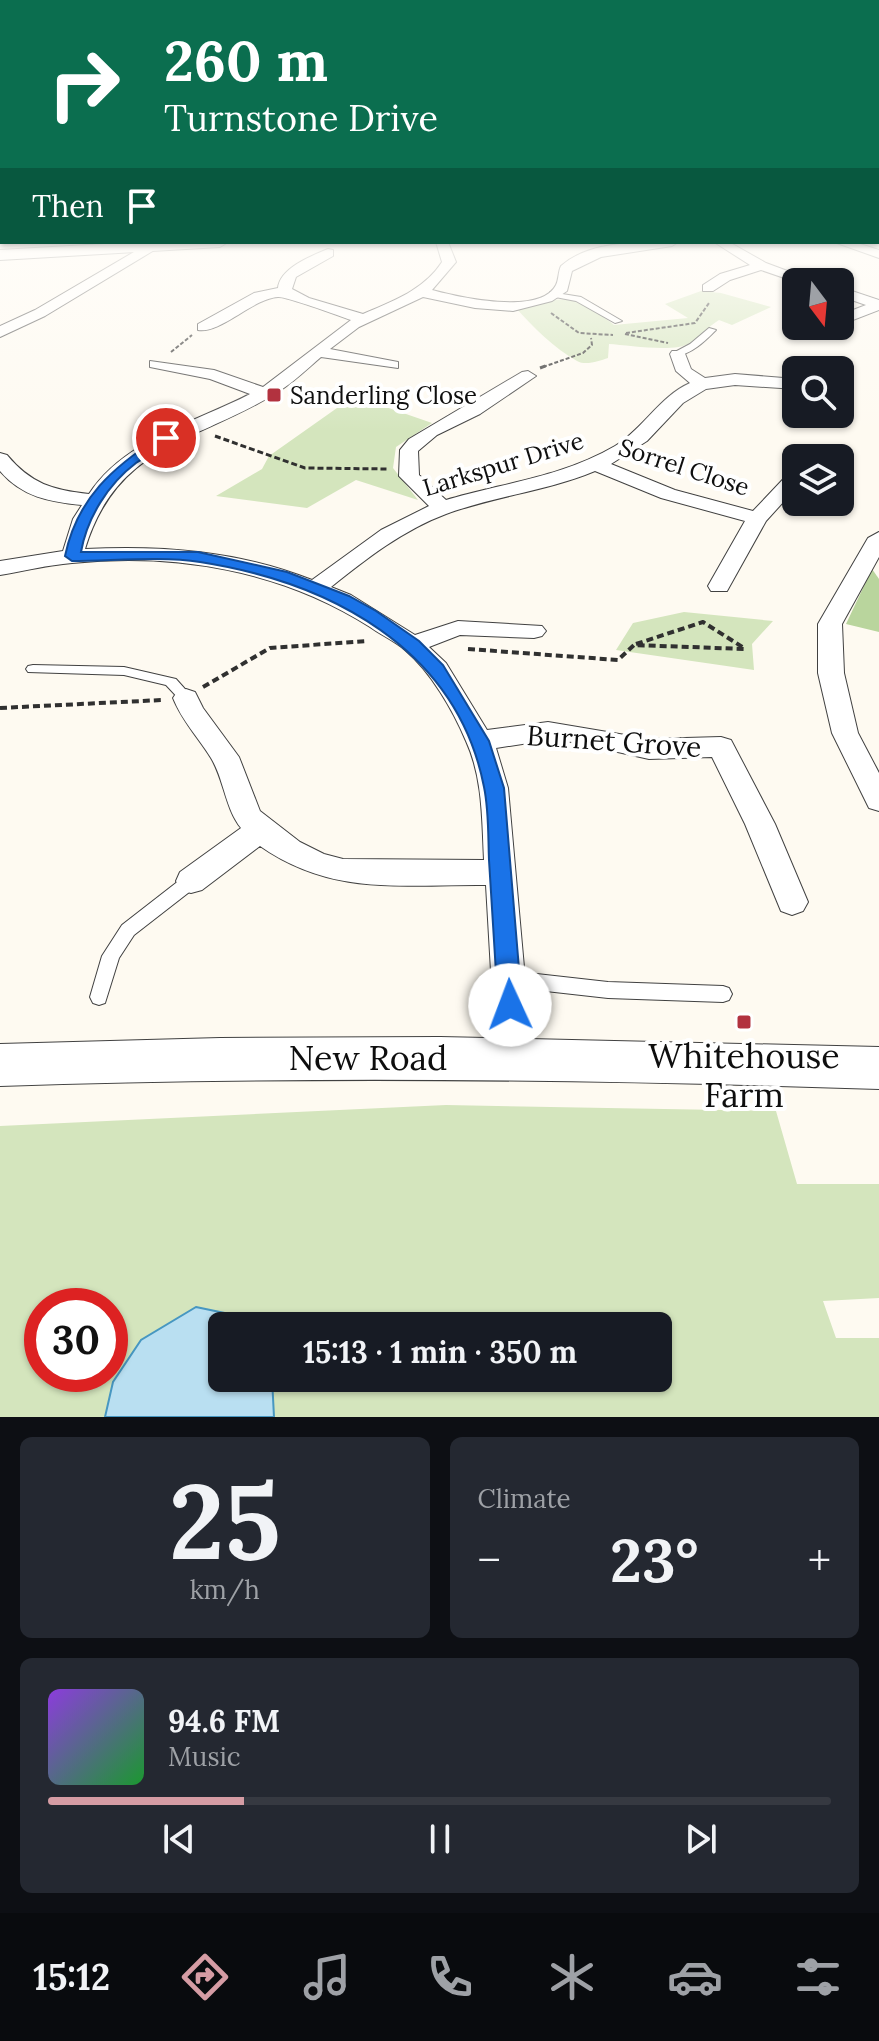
<!DOCTYPE html>
<html lang="en">
<head>
<meta charset="utf-8">
<style>
  :root { --surface:#171b24; --page:#242831; --text:#f1f3f6; --muted:#9ea1a6; --line:#363941; --accent:#d59ca4 }
  body { margin:0; font-family:Lora,serif; background:var(--page); color:var(--text); height:100vh; display:flex; flex-direction:column; font-size:30px; white-space:nowrap }
  * { box-sizing:border-box; margin:0 }
  p { font-size:26px; color:var(--muted) }
  .icon { flex:none; width:44px; height:44px; fill:none; stroke:currentColor; stroke-width:2; stroke-linecap:round; stroke-linejoin:round }
  .map { position:relative; height:1417px; overflow:hidden }
  .details { display:flex; flex-direction:column; gap:20px; padding:20px; background:#0d0f14; flex:1 }
  .details>* { flex:none }
  .top-card { position:absolute; left:0px; top:0px; width:880px; height:244px; box-shadow:0 2px 6px #0004; background:#0b6e4f; color:#fff; overflow:hidden }
  .needle { width:52px; rotate:164deg }
  .fabs { position:absolute; left:782px; top:268px; display:grid; gap:16px }
  .fabs a { display:grid; place-items:center; width:72px; height:72px; border-radius:12px; background:var(--surface); box-shadow:0 2px 6px #0004; font-size:40px }
  .speed { position:absolute; left:24px; top:1288px; display:flex; gap:16px; font-size:40px; font-weight:700; text-align:center }
  .speed>* { display:grid; place-content:center; width:104px; height:104px; border-radius:50%; background:var(--surface); box-shadow:0 2px 6px #0004; line-height:1 }
  .speed .limit { border:12px solid #d22; background:#fff; color:#111 }
  .pin { position:absolute; display:grid; place-items:center; width:68px; height:68px; color:#fff; margin:-34px; border:4px solid #fff; border-radius:50%; box-shadow:0 2px 8px #0007 }
  .me { position:absolute; width:88px; margin:-44px; rotate:358deg; stroke-linejoin:round; filter:drop-shadow(0 0 6px #0008) }
  .turn { display:flex; align-items:center; gap:28px; height:168px; padding:0 32px; font-size:36px }
  .turn .icon { width:104px; height:104px; stroke-width:2.5 }
  .turn b { display:block; font-size:56px; line-height:68px }
  .then { display:flex; align-items:center; height:76px; padding:0 32px; background:#0003; gap:16px; font-size:30px }
  .big { font-size:60px; font-weight:700; line-height:1.1 }
  .details .card { flex:1; display:flex; flex-direction:column; justify-content:center; gap:12px; min-width:0; padding:0 28px; border-radius:12px; background:var(--page) }
  .details .dial { align-items:center; gap:0 }
  .dial b { font-size:104px; line-height:1 }
  .song { display:flex; align-items:center; gap:24px }
  .cover { width:96px; height:96px; border-radius:12px; background:linear-gradient(135deg,hsl(270 70% 55%),hsl(130 70% 35%)) }
  .played { height:8px; border-radius:4px; background:linear-gradient(90deg,var(--accent) 25%,var(--line) 25%) }
  .keys { display:flex; justify-content:space-around; direction:ltr }
  .heat { display:flex; justify-content:space-between; align-items:center; font-size:44px; direction:ltr }
  .details .tiles { flex:1; display:grid; gap:20px; grid-template-columns:1fr 1fr }
  .card:last-child { grid-column:span 2 }
  .trip { position:absolute; left:208px; top:1312px; width:464px; height:80px; border-radius:12px; background:var(--surface); box-shadow:0 2px 6px #0004; font-weight:700; line-height:80px; text-align:center }
  .dock { display:flex; height:128px; justify-content:space-around; align-items:center; background:#090b0e; color:var(--muted) }
  .dock .icon { width:56px; height:56px }
  .dock .on { color:var(--accent) }
  .dock b { font-size:36px; color:var(--text) }
  .map>svg:first-child { display:block }
  .green { fill:#d4e5bd; fill-rule:evenodd }
  .forest { fill:#b9d59d }
  .water { fill:#b9dff1; stroke:#4797c1; stroke-width:2 }
  .lines { fill:none; stroke-linecap:round; stroke-linejoin:round }
  .service-casing { stroke:#414141; stroke-width:2 }
  .minor-casing { stroke:#414141; stroke-width:2 }
  .tertiary-casing { stroke:#414141; stroke-width:2 }
  .path-far2 { stroke:#303030; stroke-width:2; stroke-dasharray:4 2; stroke-linecap:butt }
  .path-far1 { stroke:#303030; stroke-width:3; stroke-dasharray:6 3; stroke-linecap:butt }
  .path { stroke:#303030; stroke-width:4; stroke-dasharray:7 4; stroke-linecap:butt }
  .service { fill:#fff; fill-rule:evenodd }
  .minor { fill:#fff; fill-rule:evenodd }
  .tertiary { fill:#fff; fill-rule:evenodd }
  .route { fill:#1a73e8; stroke:#114b97; stroke-width:2 }
  .poi-dot { fill:#b2323f; stroke:#fff; stroke-width:3 }
  .labels { text-anchor:middle; dominant-baseline:central; stroke-width:8; stroke-linejoin:round; paint-order:stroke }
  .far-poi-label { font-size:24px; fill:#0e0e0e; stroke:#fff; text-anchor:start }
  .far-street-label { font-size:24px; fill:#0e0e0e; stroke:#fff }
  .street-label { font-size:28px; fill:#0e0e0e; stroke:#fff }
  .near-poi-label { font-size:34px; fill:#0e0e0e; stroke:#fff }
  .near-street-label { font-size:34px; fill:#0e0e0e; stroke:#fff }
</style>
</head>
<body>
<div class="map">
<svg width="879" height="1417" viewBox="0 0 879 1417">
  <rect width="100%" height="100%" fill="#fefaf1"/>
  <!-- green -->
  <g class="green">
    <path d="M701,291L721,293L771,307L732,325L719,320C708,327 700,336 690,343C675,353 628,345 609,344L608,358C599,361 586,366 577,361C554,348 533,327 515,307C567,299 569,289 614,325L688,318L665,304Z"/>
    <path d="M354,396L432,423L396,447L393,468L418,500L356,480L307,508L216,496L262,469L269,456Z"/>
    <path d="M684,612L773,621L752,644L754,670L616,650L633,623Z"/>
    <path d="M446,1105L776,1111L797,1184H879V1298L823,1301L836,1338H879V1417H0V1126ZM42,1306H110V1374H42ZM222,1326H658V1378H222Z"/>
  </g>
  <!-- forest -->
  <path class="forest" d="M872,569L879,579V632L846,624Z"/>
  <!-- water -->
  <path class="water" d="M196,1307L234,1315L242,1326H222V1378H272L274,1417H105L113,1382L141,1340Z"/>
  <g class="lines">
    <!-- service casing -->
    <g class="service-casing">
      <g id="service">
        <path d="M550,292L581,297L622,321L615,323L576,301L550,296Z"/>
        <path d="M709,328L716,330C705,341 691,355 675,356V352L690,344Z"/>
        <path d="M33,665L124,667L176,679L193,698L191,701H181L166,685L124,675L28,672L26,669L28,666Z"/>
        <path d="M191,874L197,876L199,881L197,886L134,935L119,958L105,1003L99,1005L93,1003L90,997L102,956L122,925L185,876Z"/>
        <path d="M510,971L608,982L723,986L729,988L732,994L729,1000L723,1002L608,998L510,987L504,985L501,979L504,973Z"/>
      </g>
    </g>
    <!-- minor casing -->
    <g class="minor-casing">
      <g id="minor">
        <path d="M151,242L156,243V249L45,316L0,337V326L35,310Z"/>
        <path d="M436,242H448L456,262L432,290C458,297 540,316 556,285C559,279 558,272 561,266C590,240 642,242 678,242L672,246L601,257L572,271L567,291L552,301L513,311L475,308L423,297L359,327L330,349L398,362V368L321,357C307,369 294,382 278,392C196,443 117,443 85,549C163,545 239,551 312,580L381,530L429,506L399,476L400,450L409,439L522,372L528,371L536,376L480,414L437,435L418,451L419,475L446,500C503,483 562,477 615,446C643,429 660,396 690,383L676,371L670,354L672,351H684L691,369L705,378L735,374L796,379V389L735,385L706,389L683,403L647,441L611,464L675,490L753,511L789,473L796,471V488L766,521L727,591H711L708,586L745,521L661,498L595,471C547,491 495,496 446,514C403,530 366,559 331,587L351,595L415,635L458,621L542,626L546,631L542,636L534,638L460,635L429,647L446,663L487,730L548,722L649,739L721,737L731,740L775,824L808,902L803,911L792,915L781,911L745,824L712,757L649,759L573,742L548,740L496,748L508,788L532,1057L527,1069L514,1074L501,1069L496,1057L486,885C401,884 333,897 260,846L202,890L191,893L180,890L176,881L180,872L241,828C225,808 224,779 211,758C198,737 182,721 173,698L177,692L186,689L195,692L203,708L239,757L260,811L300,842L324,854L343,859L484,860C482,820 483,778 466,741C453,710 431,672 405,650C395,641 381,635 370,627C282,571 176,552 72,563C48,565 24,571 0,575V561L63,551L73,519L82,505C50,502 22,497 0,471V453L7,455C31,484 53,490 89,494C124,440 196,422 250,394L210,379L150,367V361L214,370L263,387L351,320C340,316 284,296 278,297C252,299 220,334 198,330V324L254,293L278,288C280,268 311,256 328,249L333,250V256L296,277L292,289L309,298L363,314C393,301 424,290 442,262Z"/>
        <path d="M714,242H729L766,263L817,282H796L761,270L730,280L713,291H703V285L720,274L750,265Z"/>
        <path d="M834,242H854L879,250V258Z"/>
        <path d="M840,287L879,300V310L840,325V315L866,305L840,296Z"/>
        <path d="M812,449L819,451V458H801L805,451Z"/>
        <path d="M879,532V557L842,624L844,673L858,733L879,773V811L869,808L832,733L818,673V624L868,538Z"/>
      </g>
    </g>
    <!-- tertiary casing -->
    <g class="tertiary-casing">
      <g id="tertiary">
        <path d="M139,242H228L220,247L0,260V250Z"/>
        <path d="M440,1037L879,1047V1089C586,1079 293,1076 0,1086V1044L220,1038Z"/>
      </g>
    </g>
    <!-- path-far2 -->
    <g class="path-far2">
      <path d="M551,313L579,333L613,335"/>
      <path d="M626,333L695,323L709,303"/>
      <path d="M625,334L668,343"/>
      <path d="M171,352L192,335"/>
      <path d="M543,367L583,353L592,345L591,338"/>
    </g>
    <!-- path-far1 -->
    <g class="path-far1">
      <path d="M540,368L548,365"/>
      <path d="M215,436L305,468L388,469"/>
    </g>
    <!-- path -->
    <g class="path">
      <path d="M636,644L703,622L744,648"/>
      <path d="M468,649L618,660L634,645L746,649"/>
      <path d="M203,687L270,648L367,641"/>
      <path d="M0,708L162,700"/>
    </g>
    <!-- service -->
    <use href="#service" class="service"/>
    <!-- minor -->
    <use href="#minor" class="minor"/>
    <!-- tertiary -->
    <use href="#tertiary" class="tertiary"/>
  </g>
  <!-- sky -->
  <linearGradient id="sky" x2="0" y2="1"><stop stop-color="#95c5ec"/><stop offset="0.54" stop-color="#fffdf9"/><stop offset="1" stop-color="#fffdf9" stop-opacity="0"/></linearGradient>
  <rect width="879" height="432" fill="url(#sky)"/>
  <!-- route -->
  <path class="route" d="M161,436L172,438C162,449 148,455 136,463C108,484 87,518 81,552H198L287,572L349,596L376,611L419,641L443,665L489,741L504,788L522,1005L519,1013L510,1016L502,1013L498,1005C495,957 492,908 489,860C488,836 489,811 484,787C457,648 329,582 200,562C161,556 112,561 72,561L65,556C77,498 113,467 161,436Z"/>
  <!-- markers -->
  <g class="poi-dot">
    <rect x="266" y="387" width="16" height="16" rx="4"/>
    <rect x="736" y="1014" width="16" height="16" rx="4"/>
  </g>
  <g class="labels">
    <!-- far-poi labels -->
    <g class="far-poi-label">
      <text x="290" y="395">Sanderling Close</text>
    </g>
    <!-- far-street labels -->
    <g class="far-street-label">
      <text transform="translate(503 464) rotate(-17)">Larkspur Drive</text>
      <text transform="translate(684 467) rotate(18)">Sorrel Close</text>
    </g>
    <!-- street labels -->
    <g class="street-label">
      <text transform="translate(614 741) rotate(4)">Burnet Grove</text>
    </g>
    <!-- near-poi labels -->
    <g class="near-poi-label">
      <text x="744" y="1055">Whitehouse<tspan x="744" dy="39">Farm</tspan></text>
    </g>
    <!-- near-street labels -->
    <g class="near-street-label">
      <text x="368" y="1057">New Road</text>
    </g>
  </g>
</svg>
<div class="fabs">
<a><svg class="needle" viewBox="-14 -14 28 28"><path d="M0-13l5 13h-10z" fill="#e53935"/><path d="M0 13l5-13h-10z" fill="#9ea1a6"/></svg></a>
<a><svg class="icon" aria-label="search" viewBox="0 0 24 24"><circle cx="10" cy="10" r="6"/><path d="M15 15l6 6"/></svg></a>
<a><svg class="icon" aria-label="layers" viewBox="0 0 24 24"><path d="M12 4l9 5-9 5-9-5zM3 14l9 5 9-5"/></svg></a>
</div>
<div class="speed"><div class="limit">30</div></div>
<div class="pin" style="left:166px;top:438px;background:#d93025"><svg class="icon" aria-label="arrive" viewBox="0 0 24 24"><path d="M6 21V4h12l-3 4 3 4H6"/></svg></div>
<svg class="me" style="left:510px;top:1005px" viewBox="-20 -20 40 40"><circle r="19" fill="#fff"/><path d="M0-13L10 11 0 6-10 11z" fill="#1a73e8"/></svg>
<div class="trip">15:13 · 1 min · 350 m</div>
<div class="top-card">
<div class="turn"><svg class="icon" aria-label="right" viewBox="0 0 24 24"><path d="M7 20v-9h11M14 6l5 5-5 5"/></svg><div><b>260 m</b>Turnstone Drive</div></div>
<div class="then">Then<svg class="icon" aria-label="arrive" viewBox="0 0 24 24"><path d="M6 21V4h12l-3 4 3 4H6"/></svg></div>
</div>
</div>
<section class="details">
<div class="tiles">
<div class="card dial"><b>25</b><p>km/h</p></div>
<div class="card"><p>Climate</p>
<div class="heat"><a>−</a><b class="big">23°</b><a>+</a></div>
</div>
<div class="card">
<div class="song"><i class="cover"></i><div><b>94.6 FM</b><p>Music</p></div></div>
<div class="played"></div>
<div class="keys"><svg class="icon" aria-label="previous" viewBox="0 0 24 24"><path d="M18 5L8 12l10 7zM5 5v14"/></svg><svg class="icon" aria-label="pause" viewBox="0 0 24 24"><path d="M8 5v14M16 5v14"/></svg><svg class="icon" aria-label="next" viewBox="0 0 24 24"><path d="M6 5l10 7-10 7zM19 5v14"/></svg></div>
</div>
</div>
</section>
<nav class="dock">
<b>15:12</b>
<svg class="icon on" aria-label="directions" viewBox="0 0 24 24"><path d="M12 3l9 9-9 9-9-9zM9 14v-3h6M13 9l2 2-2 2"/></svg>
<svg class="icon" aria-label="music" viewBox="0 0 24 24"><path d="M9 18V5l10-2v13"/><circle cx="6" cy="18" r="3"/><circle cx="16" cy="16" r="3"/></svg>
<svg class="icon" aria-label="phone" viewBox="0 0 24 24"><path d="M5 4h4l2 5-3 2q2 4 5 5l2-3 5 2v4C11 20 4 13 5 4z"/></svg>
<svg class="icon" aria-label="climate" viewBox="0 0 24 24"><path d="M12 3v18M4 7l16 10M4 17L20 7"/></svg>
<svg class="icon" aria-label="car" viewBox="0 0 24 24"><path d="M5 17H2v-5l4-1 3-4h7l3 4 3 1v5h-3M9 17h6M6 11h13"/><circle cx="7" cy="17" r="2"/><circle cx="17" cy="17" r="2"/></svg>
<svg class="icon" aria-label="filters" viewBox="0 0 24 24"><path d="M4 7h16M4 17h16"/><circle cx="9" cy="7" r="2"/><circle cx="15" cy="17" r="2"/></svg>
</nav>
</body>
</html>
